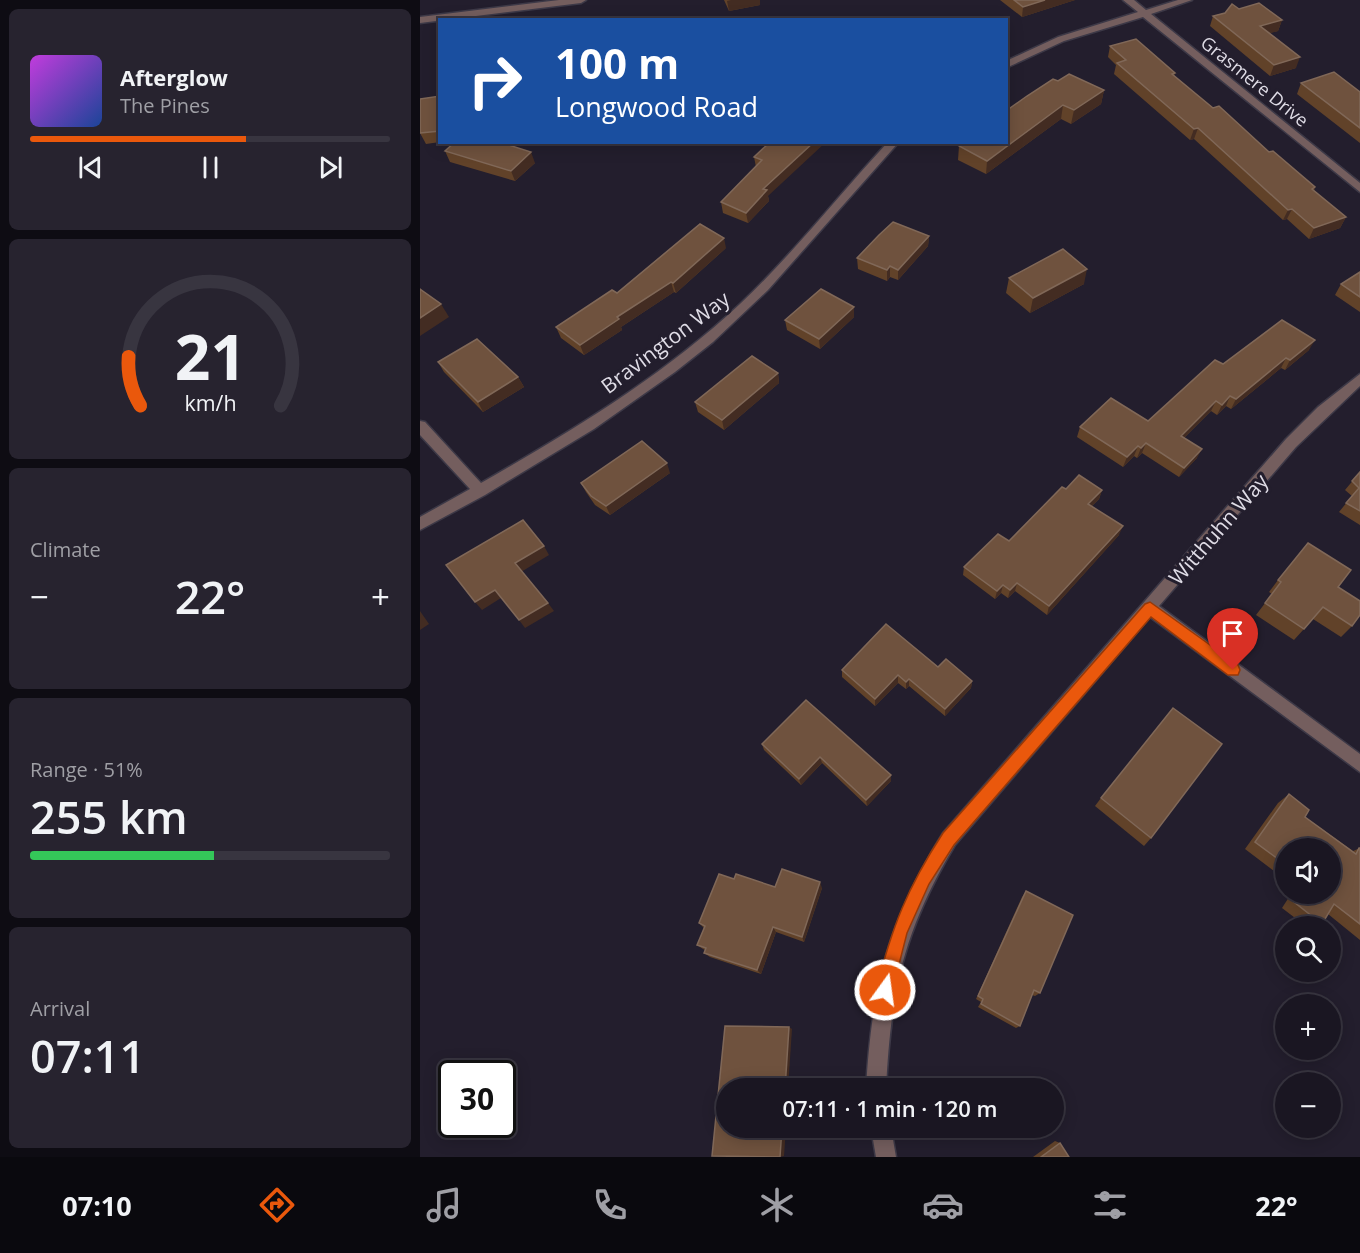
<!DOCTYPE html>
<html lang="en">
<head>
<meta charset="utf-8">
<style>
  :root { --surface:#1a1622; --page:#27232f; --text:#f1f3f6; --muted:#9f9fa5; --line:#383540; --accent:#ea580c }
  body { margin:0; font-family:"Open Sans",sans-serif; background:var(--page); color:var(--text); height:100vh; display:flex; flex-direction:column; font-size:22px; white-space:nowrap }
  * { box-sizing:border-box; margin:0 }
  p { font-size:20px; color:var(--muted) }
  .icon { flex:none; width:33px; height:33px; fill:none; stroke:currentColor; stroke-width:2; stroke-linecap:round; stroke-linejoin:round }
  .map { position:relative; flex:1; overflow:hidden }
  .side { display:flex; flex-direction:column; gap:9px; padding:9px; background:#0e0c13; width:420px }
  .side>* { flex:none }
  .guide { position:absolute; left:18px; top:18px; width:570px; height:126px; border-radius:0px; box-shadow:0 3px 15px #0003,0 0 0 2px var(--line); background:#1a4fa0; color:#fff; overflow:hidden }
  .controls { position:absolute; left:855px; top:838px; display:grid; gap:12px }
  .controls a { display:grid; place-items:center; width:66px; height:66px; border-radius:50%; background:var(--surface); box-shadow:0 3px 15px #0003,0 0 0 2px var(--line); font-size:30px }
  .speed { position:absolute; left:18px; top:1060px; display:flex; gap:12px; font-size:30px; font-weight:700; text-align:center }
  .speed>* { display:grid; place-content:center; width:78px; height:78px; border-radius:50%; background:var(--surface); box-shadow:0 3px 15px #0003,0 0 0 2px var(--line); line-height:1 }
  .speed .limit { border:3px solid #111; border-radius:9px; background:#fff; color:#111 }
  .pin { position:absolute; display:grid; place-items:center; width:51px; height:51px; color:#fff; margin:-62px -26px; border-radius:50% 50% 50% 0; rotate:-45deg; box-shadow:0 0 6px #0007 }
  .pin .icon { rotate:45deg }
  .me { position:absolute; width:66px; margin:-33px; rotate:14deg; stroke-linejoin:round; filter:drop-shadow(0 0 4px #0008) }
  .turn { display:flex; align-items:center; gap:21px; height:126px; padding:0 18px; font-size:27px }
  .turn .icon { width:78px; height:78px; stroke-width:2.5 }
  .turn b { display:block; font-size:42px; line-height:51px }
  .big { font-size:45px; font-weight:600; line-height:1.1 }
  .side .tile { flex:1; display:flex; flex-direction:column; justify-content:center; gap:9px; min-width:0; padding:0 21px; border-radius:9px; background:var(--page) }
  .side .dial { align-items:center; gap:0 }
  .dial svg { height:156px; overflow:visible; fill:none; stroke:var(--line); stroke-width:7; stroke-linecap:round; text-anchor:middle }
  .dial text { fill:var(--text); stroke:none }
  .song { display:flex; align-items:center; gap:18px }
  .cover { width:72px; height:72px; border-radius:9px; background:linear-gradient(135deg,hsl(290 70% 55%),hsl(220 70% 35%)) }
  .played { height:6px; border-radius:3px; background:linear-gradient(90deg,var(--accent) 60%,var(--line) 60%) }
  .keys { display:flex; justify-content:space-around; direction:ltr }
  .heat { display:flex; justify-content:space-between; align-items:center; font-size:33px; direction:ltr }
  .charge { height:9px; border-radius:4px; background:linear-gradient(90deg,#34c759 51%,var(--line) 0) }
  .trip { position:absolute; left:296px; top:1078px; width:348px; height:60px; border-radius:30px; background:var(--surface); box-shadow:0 3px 15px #0003,0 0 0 2px var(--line); font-weight:600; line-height:60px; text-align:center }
  .menu { display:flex; height:96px; justify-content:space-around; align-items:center; background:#0a090e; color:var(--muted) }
  .menu .icon { width:42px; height:42px }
  .menu .active { color:var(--accent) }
  .menu b { font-size:27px; color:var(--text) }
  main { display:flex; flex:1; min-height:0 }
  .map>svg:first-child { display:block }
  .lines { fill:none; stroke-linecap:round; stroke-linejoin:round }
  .minor-casing { stroke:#3d3947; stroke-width:3 }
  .minor { fill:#745e5e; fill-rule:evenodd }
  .wall { fill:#614229 }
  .shaded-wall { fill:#432c22 }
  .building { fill:#6f523e; stroke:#806858; stroke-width:1.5 }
  .route { fill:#ea580c; stroke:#983908; stroke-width:1.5 }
  .labels { text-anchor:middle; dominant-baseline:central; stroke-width:6; stroke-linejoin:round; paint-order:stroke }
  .far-street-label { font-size:18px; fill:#dfdce6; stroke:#231e2d }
  .street-label { font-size:21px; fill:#dfdce6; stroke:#231e2d }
</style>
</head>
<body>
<main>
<section class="side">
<div class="tile">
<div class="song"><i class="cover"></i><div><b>Afterglow</b><p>The Pines</p></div></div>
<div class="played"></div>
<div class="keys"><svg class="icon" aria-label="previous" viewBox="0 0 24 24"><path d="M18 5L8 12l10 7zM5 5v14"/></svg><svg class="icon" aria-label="pause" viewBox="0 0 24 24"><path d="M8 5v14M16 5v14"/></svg><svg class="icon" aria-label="next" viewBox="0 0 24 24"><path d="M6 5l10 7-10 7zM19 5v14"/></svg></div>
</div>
<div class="tile dial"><svg viewBox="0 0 100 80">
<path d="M14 69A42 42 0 1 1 86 69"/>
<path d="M14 69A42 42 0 0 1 8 44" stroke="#ea580c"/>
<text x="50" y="56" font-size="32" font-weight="700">21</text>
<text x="50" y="72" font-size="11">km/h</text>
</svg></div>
<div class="tile"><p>Climate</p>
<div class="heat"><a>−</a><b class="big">22°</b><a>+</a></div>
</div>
<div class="tile"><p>Range · 51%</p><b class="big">255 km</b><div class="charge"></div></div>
<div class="tile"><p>Arrival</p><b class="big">07:11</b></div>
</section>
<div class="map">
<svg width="940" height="1157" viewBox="0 0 940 1157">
  <rect width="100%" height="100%" fill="#231e2d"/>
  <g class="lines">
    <!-- minor casing -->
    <g class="minor-casing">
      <g id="minor">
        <path d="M139,0H166L161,3L0,23V17Z"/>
        <path d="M703,0H714L726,10L758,0H772L731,14L940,183V192L723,17L644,41L586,68V61L638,37L718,12Z"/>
        <path d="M468,142H479L348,290L293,342L255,372L174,429L65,495L0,530V517L50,489L0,435V421L5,422L61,483C152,431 243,376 320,304C373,254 418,196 468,142Z"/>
        <path d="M940,374V386L876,447L739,606L940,754V772L730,617L535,845C483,932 471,989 466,1089H446C452,985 468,922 523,833L866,439L898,407Z"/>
        <path d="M451,1128H471L476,1157H456Z"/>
      </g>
    </g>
    <!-- minor -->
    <use href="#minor" class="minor"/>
  </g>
  <!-- wall -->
  <g class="wall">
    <path d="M304,0H340V5L309,11Z"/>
    <path d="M580,0H655L602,17Z"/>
    <path d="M819,9L862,20L858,31L849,33L876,68L850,76L790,26L793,16Z"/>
    <path d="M690,46L755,73L754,76L793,108L895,187L894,191L926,217L920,228L889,239L867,219L863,220L774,139L770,140L694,74L696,65L688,57Z"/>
    <path d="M638,81L684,90L681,104L651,124L641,119L566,174L538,160L539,146Z"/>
    <path d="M881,83L940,92V143L877,94Z"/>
    <path d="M20,96V142L6,144L0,133Z"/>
    <path d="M350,142L348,196L349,201L328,223L303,213L301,202L336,167L334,157Z"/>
    <path d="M25,151L115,163L95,181L30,162Z"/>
    <path d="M509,236L508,246L478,280L470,277L467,281L438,269L437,258Z"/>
    <path d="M306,248L256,293L254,292L201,327L202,330L164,355L141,338L136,327L197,293Z"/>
    <path d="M940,272V312L915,295L921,284Z"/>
    <path d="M589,278L664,284L610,313L586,293Z"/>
    <path d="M434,317L400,349L367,330L365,320Z"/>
    <path d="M889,350L865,370L861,368L811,409L806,406L797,415L791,411L764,438L777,458L759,477L722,453L717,458L714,456L703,467L657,437L660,427L728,421L803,364Z"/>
    <path d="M18,362L98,377L104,387L63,412L24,372Z"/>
    <path d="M358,373L359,383L304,430L278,412L275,402Z"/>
    <path d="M940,472V525L919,512L932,496L925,490Z"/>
    <path d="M250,473L190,515L175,505L166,492L161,483Z"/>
    <path d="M646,489L682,490L679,499L672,506L699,535L627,615L595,591L588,598L581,593L575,599L543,575L544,567L589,541Z"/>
    <path d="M858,580L918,587L932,626L921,637L893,619L874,640L836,615L852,594L849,592Z"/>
    <path d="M518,667L552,681L551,688L525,716L489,686L486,689L478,683L455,706L422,677V670Z"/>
    <path d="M386,700L471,781L447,806L402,763L381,785L344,750L342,744Z"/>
    <path d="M869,794L885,817L933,851L940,848V940L908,914L902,924L894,927H887L862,908L871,894H910L866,849V880L825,849L858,803Z"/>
    <path d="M681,798L731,838L724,846L675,806Z"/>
    <path d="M314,879L355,887L402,888L384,942L356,932L341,974L290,957L284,953L285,950L283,949L277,945L284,928L279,923Z"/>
    <path d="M606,891L620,993L615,996L612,995L600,1026L596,1028L558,1007L561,1002L556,999L602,897Z"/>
    <path d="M635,1141L640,1143L649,1157H613Z"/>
  </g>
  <!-- shaded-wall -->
  <g class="shaded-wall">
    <path d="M311,0H340V5L309,11L307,1Z"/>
    <path d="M625,0H655L602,17L603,7Z"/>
    <path d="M862,20L858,31L837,37L840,26Z"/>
    <path d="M880,57L876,68L850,76L854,65Z"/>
    <path d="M684,90L681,104L651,124L654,110Z"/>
    <path d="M643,105L641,119L566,174L567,161Z"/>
    <path d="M778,128L774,139L770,140L774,129Z"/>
    <path d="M394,142H406L348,196L349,201L328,223L326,213L343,189Z"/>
    <path d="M111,152L115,163L95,181L91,171Z"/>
    <path d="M872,209L867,219L863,220L868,210Z"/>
    <path d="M926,217L920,228L889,239L894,228Z"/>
    <path d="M509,236L508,246L478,280V270Z"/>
    <path d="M304,238L306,248L256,293L253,283Z"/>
    <path d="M470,266V277L467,281V270Z"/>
    <path d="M667,269L664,284L610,313L613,298Z"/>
    <path d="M251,282L254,292L201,327L202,330L164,355L160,345L197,317Z"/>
    <path d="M21,304L29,317L0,336V318Z"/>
    <path d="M434,307V317L400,349L399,339Z"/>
    <path d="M895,340L889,350L865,370L870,360Z"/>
    <path d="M866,358L861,368L811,409L816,399Z"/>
    <path d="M358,373L359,383L304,430L302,420Z"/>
    <path d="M98,377L104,387L63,412L58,402Z"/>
    <path d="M810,396L806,406L797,415L802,405Z"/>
    <path d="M796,401L791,411L757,445L761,436Z"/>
    <path d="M726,443L722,453L717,458L721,448Z"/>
    <path d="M718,446L714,456L703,467L707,457Z"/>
    <path d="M782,449L777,458L759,477L764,468Z"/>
    <path d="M247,463L250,473L190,515L186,506Z"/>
    <path d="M682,490L679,499L665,513L668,504Z"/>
    <path d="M703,526L699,535L627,615L629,606Z"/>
    <path d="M124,546L129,555L101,572L95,563Z"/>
    <path d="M597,583L595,591L588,598L590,590Z"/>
    <path d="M583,585L581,593L575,599L577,591Z"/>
    <path d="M75,590L81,598L62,610L55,602Z"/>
    <path d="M128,603L134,611L105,628L99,620Z"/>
    <path d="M0,611L9,624L0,630Z"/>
    <path d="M478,675V683L455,706V699Z"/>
    <path d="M489,679V686L486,689V682Z"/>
    <path d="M552,681L551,688L525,716V709Z"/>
    <path d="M400,757L402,763L381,785L379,779Z"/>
    <path d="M471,775V781L447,806L446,800Z"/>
    <path d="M400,882L402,888L384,942L382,937Z"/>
    <path d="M353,927L356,932L341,974L337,970Z"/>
    <path d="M369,1027L372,1029L368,1089H365Z"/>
    <path d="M362,1128H366L364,1156L360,1157Z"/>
  </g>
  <!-- building -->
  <g class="building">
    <path d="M594,0H625L603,7Z"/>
    <path d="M839,3L862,20L840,26L880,57L854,65L793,16L805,13L812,4L819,9Z"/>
    <path d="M716,39L755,73L752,74L793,108L799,106L849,152L853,151L895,187L892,189L926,217L894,228L872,209L868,210L778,128L774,129L697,63L706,60L690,46Z"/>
    <path d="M914,72L940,92V128L881,83Z"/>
    <path d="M649,74L684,90L654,110L643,105L567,161L539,146L544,142H586V111L607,96L633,79L638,81Z"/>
    <path d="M20,96V131L0,133V99Z"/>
    <path d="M35,142H79L111,152L91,171L25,151Z"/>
    <path d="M350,142H394L343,189L347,190L326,213L301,202L342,160L334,157Z"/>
    <path d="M473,222L509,236L478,270L470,266L467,270L437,258L459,235Z"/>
    <path d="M280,224L304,238L253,283L251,282L197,317L199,319L160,345L136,327L192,290L197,293Z"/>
    <path d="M643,249L667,269L613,298L589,278Z"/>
    <path d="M940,272V297L921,284Z"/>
    <path d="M0,289L21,304L0,318Z"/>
    <path d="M401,289L434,307L399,339L365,320Z"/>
    <path d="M862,320L895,340L870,360L866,358L816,399L810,396L802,405L796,401L761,436L782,449L764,468L726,443L721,448L718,446L707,457L660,427L691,398L728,421L795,360L803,364Z"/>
    <path d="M57,339L98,377L58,402L18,362Z"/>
    <path d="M332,356L358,373L302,420L275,402Z"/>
    <path d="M222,441L247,463L186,506L171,496L161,483Z"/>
    <path d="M940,472V511L926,503L939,488L932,481Z"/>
    <path d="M659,475L682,490L668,504L703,526L629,606L597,583L590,590L583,585L577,591L544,567L578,534L589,541L642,487L646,489Z"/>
    <path d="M103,520L124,546L95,563L128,603L99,620L75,590L55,602L26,565Z"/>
    <path d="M888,543L931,570L918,587L940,601V615L932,626L903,607L884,629L845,603L861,582L858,580Z"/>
    <path d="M466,624L518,667L526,659L552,681L525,709L489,679L486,682L478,675L455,699L422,670Z"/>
    <path d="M386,700L471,775L446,800L400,757L379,779L342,744Z"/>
    <path d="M753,708L802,744L731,838L681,798Z"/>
    <path d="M869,794L889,810L885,817L936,854L939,848H940V924L914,904L902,924L874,902L879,894H910V849H866V865L835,842Z"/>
    <path d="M362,869L400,882L382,937L353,927L337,970L284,953L286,948L277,945L285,926L279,923L299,874L314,879L316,874L355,887Z"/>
    <path d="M606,891L653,915L620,993L614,990L600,1026L561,1004L563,999L558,996Z"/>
    <path d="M305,1026L369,1027L365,1089H306V1128H362L360,1157L292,1156Z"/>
    <path d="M640,1143L649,1157H621Z"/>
  </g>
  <!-- route -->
  <path class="route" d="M730,602L818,665L820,670L818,675H808L731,617L534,845L509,884L487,933L471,996L465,998L459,996L456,990C472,927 487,888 523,833L725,604Z"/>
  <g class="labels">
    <!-- far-street labels -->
    <g class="far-street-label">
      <text transform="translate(835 81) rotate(39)">Grasmere Drive</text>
    </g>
    <!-- street labels -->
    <g class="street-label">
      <text transform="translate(245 342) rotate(-37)">Bravington Way</text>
      <text transform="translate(798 529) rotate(-49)">Witthuhn Way</text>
    </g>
  </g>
</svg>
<div class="controls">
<a><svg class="icon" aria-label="sound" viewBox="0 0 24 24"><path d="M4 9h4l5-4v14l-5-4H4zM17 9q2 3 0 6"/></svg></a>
<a><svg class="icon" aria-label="search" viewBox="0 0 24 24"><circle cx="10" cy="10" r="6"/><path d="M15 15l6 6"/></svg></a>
<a>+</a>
<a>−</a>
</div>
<div class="speed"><div class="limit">30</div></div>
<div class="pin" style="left:813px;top:670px;background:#d93025"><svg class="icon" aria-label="arrive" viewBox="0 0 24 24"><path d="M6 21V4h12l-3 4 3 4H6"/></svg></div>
<svg class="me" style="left:465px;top:990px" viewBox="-20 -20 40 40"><circle r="17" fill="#ea580c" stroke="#fff" stroke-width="3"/><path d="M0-11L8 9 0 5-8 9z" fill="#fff"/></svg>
<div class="trip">07:11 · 1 min · 120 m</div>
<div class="guide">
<div class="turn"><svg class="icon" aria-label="right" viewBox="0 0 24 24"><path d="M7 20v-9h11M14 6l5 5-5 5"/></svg><div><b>100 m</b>Longwood Road</div></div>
</div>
</div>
</main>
<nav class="menu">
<b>07:10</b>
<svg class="icon active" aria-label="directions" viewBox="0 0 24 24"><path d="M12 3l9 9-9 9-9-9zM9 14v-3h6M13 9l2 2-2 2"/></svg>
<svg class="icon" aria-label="music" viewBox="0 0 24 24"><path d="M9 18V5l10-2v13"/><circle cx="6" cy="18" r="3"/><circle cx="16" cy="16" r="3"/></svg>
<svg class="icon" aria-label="phone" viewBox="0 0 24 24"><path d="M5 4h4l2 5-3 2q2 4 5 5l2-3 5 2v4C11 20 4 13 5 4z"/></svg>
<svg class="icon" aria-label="climate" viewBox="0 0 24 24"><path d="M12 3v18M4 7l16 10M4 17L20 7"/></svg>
<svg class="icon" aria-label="car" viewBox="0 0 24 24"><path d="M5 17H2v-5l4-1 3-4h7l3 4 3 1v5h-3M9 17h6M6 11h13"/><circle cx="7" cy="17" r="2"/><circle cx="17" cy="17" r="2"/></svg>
<svg class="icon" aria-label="filters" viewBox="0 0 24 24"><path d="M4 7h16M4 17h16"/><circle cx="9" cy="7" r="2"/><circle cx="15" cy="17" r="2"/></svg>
<b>22°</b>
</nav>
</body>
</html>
